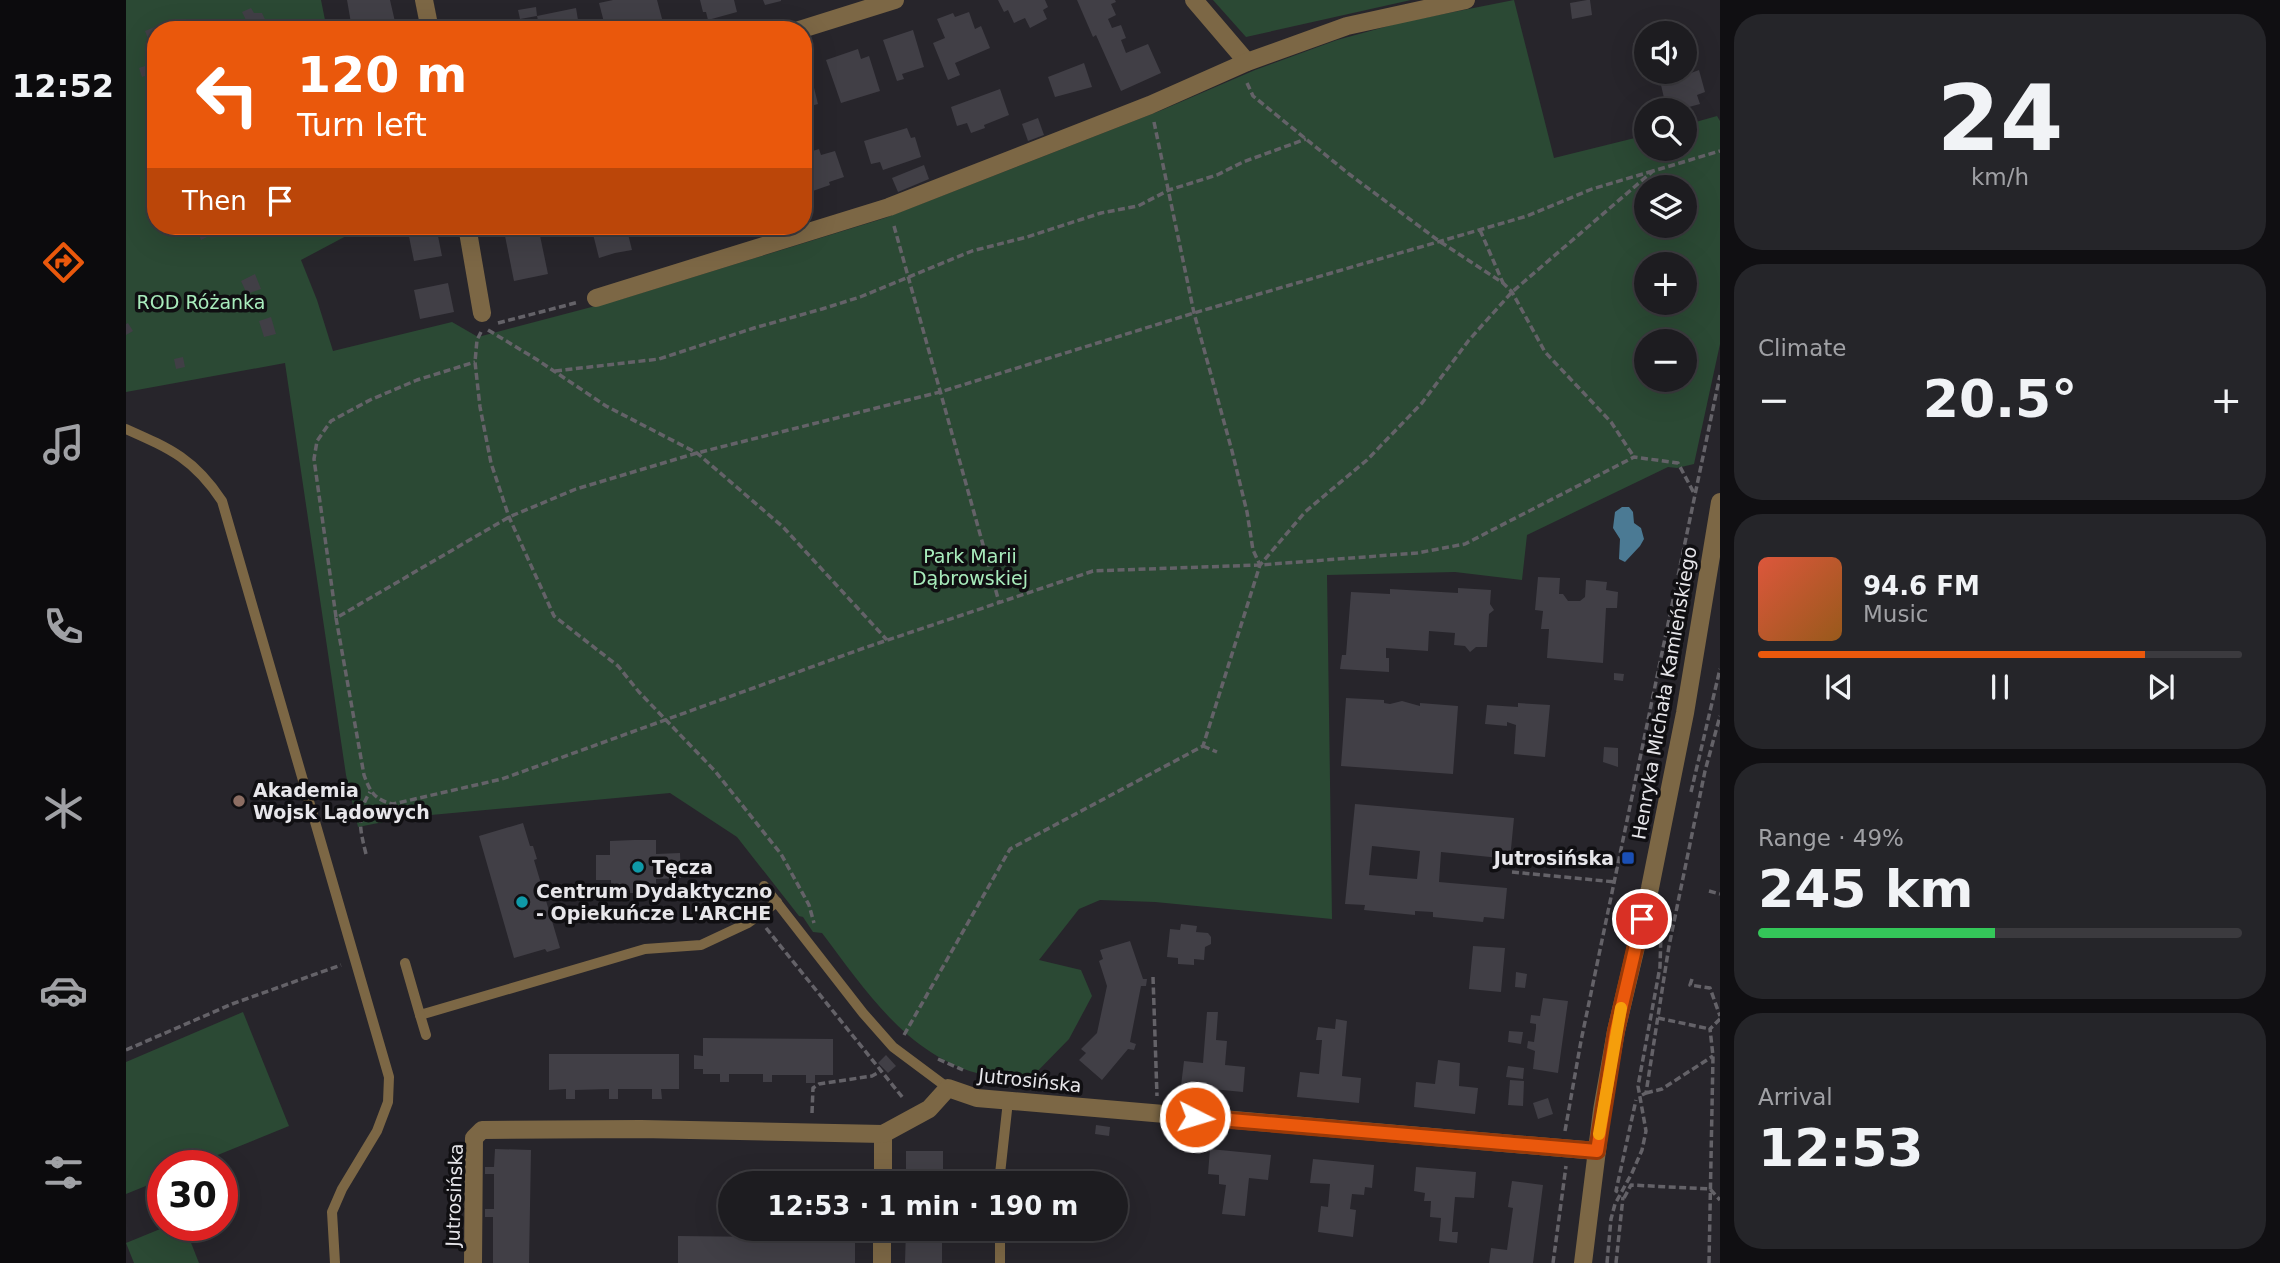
<!DOCTYPE html>
<html lang="en">
<head>
<meta charset="utf-8">
<style>
  :root { --surface:#1d1c20; --page:#252529; --text:#f1f3f6; --muted:#a0a1a5; --line:#3b3a3e; --accent:#ea580c }
  body { margin:0; font-family:"DejaVu Sans",sans-serif; background:var(--page); color:var(--text); height:100vh; display:flex; flex-direction:column; font-size:26px; white-space:nowrap }
  * { box-sizing:border-box; margin:0 }
  p { font-size:23px; color:var(--muted) }
  .icon { flex:none; width:38px; height:38px; fill:none; stroke:currentColor; stroke-width:2; stroke-linecap:round; stroke-linejoin:round }
  .map { position:relative; flex:1; overflow:hidden }
  .drawer { display:flex; flex-direction:column; gap:14px; padding:14px; background:#100f12; width:560px }
  .drawer>* { flex:none }
  .hud { position:absolute; left:21px; top:21px; width:665px; height:214px; border-radius:28px; box-shadow:0 7px 28px #0002,0 0 0 2px var(--line); background:#ea580c; color:#fff; overflow:hidden }
  .controls { position:absolute; left:1508px; top:21px; display:grid; gap:14px }
  .controls a { display:grid; place-items:center; width:63px; height:63px; border-radius:50%; background:var(--surface); box-shadow:0 7px 28px #0002,0 0 0 2px var(--line); font-size:35px }
  .speed { position:absolute; left:21px; top:1150px; display:flex; gap:14px; font-size:35px; font-weight:700; text-align:center }
  .speed>* { display:grid; place-content:center; width:91px; height:91px; border-radius:50%; background:var(--surface); box-shadow:0 7px 28px #0002,0 0 0 2px var(--line); line-height:1 }
  .speed .limit { border:10px solid #d22; background:#fff; color:#111 }
  .pin { position:absolute; display:grid; place-items:center; width:60px; height:60px; color:#fff; margin:-30px; border:4px solid #fff; border-radius:50%; box-shadow:0 2px 7px #0007 }
  .me { position:absolute; width:77px; margin:-38px; rotate:95deg; stroke-linejoin:round; filter:drop-shadow(0 0 5px #0008) }
  .turn { display:flex; align-items:center; gap:24px; height:147px; padding:0 35px; font-size:32px }
  .turn .icon { width:91px; height:91px; stroke-width:2.5 }
  .turn b { display:block; font-size:49px; line-height:60px }
  .then { display:flex; align-items:center; height:66px; padding:0 35px; background:#0003; gap:14px; font-size:26px }
  .big { font-size:52px; font-weight:700; line-height:1.1 }
  .drawer .card { flex:1; display:flex; flex-direction:column; justify-content:center; gap:10px; min-width:0; padding:0 24px; border-radius:28px; background:var(--page) }
  .drawer .dial { align-items:center; gap:0 }
  .dial b { font-size:91px; line-height:1 }
  .song { display:flex; align-items:center; gap:21px }
  .cover { width:84px; height:84px; border-radius:10px; background:linear-gradient(135deg,hsl(10 70% 55%),hsl(30 70% 35%)) }
  .played { height:7px; border-radius:4px; background:linear-gradient(90deg,var(--accent) 80%,var(--line) 80%) }
  .keys { display:flex; justify-content:space-around; direction:ltr }
  .heat { display:flex; justify-content:space-between; align-items:center; font-size:38px; direction:ltr }
  .charge { height:10px; border-radius:5px; background:linear-gradient(90deg,#34c759 49%,var(--line) 0) }
  .trip { position:absolute; left:592px; top:1171px; width:410px; height:70px; border-radius:35px; background:var(--surface); box-shadow:0 7px 28px #0002,0 0 0 2px var(--line); font-weight:700; line-height:70px; text-align:center }
  main { display:flex; flex:1; min-height:0 }
  .tab-bar { display:flex; flex-direction:column; width:126px; justify-content:space-around; align-items:center; background:#0c0b0d; color:var(--muted) }
  .tab-bar .icon { width:49px; height:49px }
  .tab-bar .active { color:var(--accent) }
  .tab-bar b { font-size:32px; color:var(--text) }
  .map>svg:first-child { display:block }
  .green { fill:#2b4934; fill-rule:evenodd }
  .water { fill:#4b7a94 }
  .building { fill:#413f46; fill-rule:evenodd }
  .lines { fill:none; stroke-linecap:round; stroke-linejoin:round }
  .path { stroke:#646268; stroke-width:3.5; stroke-dasharray:7 3.5; stroke-linecap:butt }
  .service { stroke:#7c6745; stroke-width:10 }
  .minor { stroke:#7c6745; stroke-width:18 }
  .tertiary { stroke:#7c6745; stroke-width:18 }
  .route-casing { stroke:#983908; stroke-width:18 }
  .route { stroke:#ea580c; stroke-width:12 }
  .slow { stroke:#f59e0b; stroke-width:12 }
  .education-dot { fill:#8d6e63; stroke:#100f12; stroke-width:2.5 }
  .transit-dot { fill:#1a4fb4; stroke:#100f12; stroke-width:2.5 }
  .culture-dot { fill:#0f9aa8; stroke:#100f12; stroke-width:2.5 }
  .labels { text-anchor:middle; dominant-baseline:central; stroke-width:7; stroke-linejoin:round; paint-order:stroke }
  .park-label { font-size:19px; fill:#a8ecbc; stroke:#100f12 }
  .street-label { font-size:19px; fill:#e7e6ea; stroke:#100f12 }
  .poi-label { font-size:19px; font-weight:bold; fill:#e7e6ea; stroke:#100f12; text-anchor:start }
</style>
</head>
<body>
<main>
<nav class="tab-bar">
<b>12:52</b>
<svg class="icon active" aria-label="directions" viewBox="0 0 24 24"><path d="M12 3l9 9-9 9-9-9zM9 14v-3h6M13 9l2 2-2 2"/></svg>
<svg class="icon" aria-label="music" viewBox="0 0 24 24"><path d="M9 18V5l10-2v13"/><circle cx="6" cy="18" r="3"/><circle cx="16" cy="16" r="3"/></svg>
<svg class="icon" aria-label="phone" viewBox="0 0 24 24"><path d="M5 4h4l2 5-3 2q2 4 5 5l2-3 5 2v4C11 20 4 13 5 4z"/></svg>
<svg class="icon" aria-label="climate" viewBox="0 0 24 24"><path d="M12 3v18M4 7l16 10M4 17L20 7"/></svg>
<svg class="icon" aria-label="car" viewBox="0 0 24 24"><path d="M5 17H2v-5l4-1 3-4h7l3 4 3 1v5h-3M9 17h6M6 11h13"/><circle cx="7" cy="17" r="2"/><circle cx="17" cy="17" r="2"/></svg>
<svg class="icon" aria-label="filters" viewBox="0 0 24 24"><path d="M4 7h16M4 17h16"/><circle cx="9" cy="7" r="2"/><circle cx="15" cy="17" r="2"/></svg>
</nav>
<div class="map">
<svg width="1594" height="1263" viewBox="0 0 1594 1263">
  <rect width="100%" height="100%" fill="#27252b"/>
  <!-- green -->
  <g class="green">
    <path d="M0,0H195L201,30H30V226H239L175,260L191,300L207,351L326,322L352,337L496,299L759,218L1036,110L1129,70L1211,40L1277,22L1388,0L1428,158L1521,135V149H1559V125L1591,116L1594,121V344L1568,464L1551,468L1542,467L1401,535L1396,580L1329,572L1201,575L1206,919L1029,902L974,900L953,909L913,960L955,970L966,996L943,1039L901,1082C887,1080 872,1078 858,1075C782,1057 740,991 696,933L687,932L677,917L673,916L611,837L544,793L283,817L232,827L220,775L159,363L0,392ZM1521,187H1559V226H1521ZM1521,264H1559V303H1521ZM1521,341H1559V380H1521Z"/>
    <path d="M1087,0H1285L1120,37Z"/>
    <path d="M117,1012L163,1126L67,1165L37,1166V1179L0,1194V1062Z"/>
    <path d="M44,1225H58L73,1263H8L0,1243Z"/>
  </g>
  <!-- water -->
  <path class="water" d="M1496,507H1503L1507,512L1508,523L1515,528L1518,539L1514,546L1499,562L1493,559L1494,539L1487,528L1489,512Z"/>
  <!-- building -->
  <g class="building">
    <path d="M221,0H264L270,26L251,30H223L221,24L225,23Z"/>
    <path d="M487,0H531L539,30H480L473,3Z"/>
    <path d="M574,0H608L611,12L582,20L580,12H577Z"/>
    <path d="M637,0H655V1L639,5Z"/>
    <path d="M872,0H919L922,7L917,10L921,19L904,28L899,18L888,23L882,10L878,12Z"/>
    <path d="M951,0H989L990,2L985,4L990,15L982,19L986,28L995,25L1000,38L995,40L1000,53L1022,44L1035,73L995,91L970,35L967,37Z"/>
    <path d="M1461,0H1464L1466,15L1446,19L1444,3Z"/>
    <path d="M410,7L411,16L394,19L392,10Z"/>
    <path d="M125,8L128,13H136L144,30H134L129,19L121,22L116,12Z"/>
    <path d="M450,8L452,20L457,19L460,30H414L411,16Z"/>
    <path d="M843,12L849,29L855,26L864,48L829,63L834,75L822,80L807,43L819,38L811,19L827,13L829,17Z"/>
    <path d="M388,22L389,30H351L350,27Z"/>
    <path d="M31,26L30,42L24,44L19,31Z"/>
    <path d="M1560,28L1564,41L1559,43V33H1543Z"/>
    <path d="M787,30L798,67L776,74L778,79L771,81L757,40Z"/>
    <path d="M1521,39V55L1511,58L1507,43Z"/>
    <path d="M732,49L735,59L743,56L754,91L715,103L700,60Z"/>
    <path d="M677,55L681,59L692,104L677,108Z"/>
    <path d="M958,63L966,87L929,97L922,77Z"/>
    <path d="M1559,63H1561L1565,73L1573,70L1579,92L1571,95L1574,104L1552,110H1531L1528,100L1538,98L1532,72H1559Z"/>
    <path d="M25,64L28,73L16,77L13,68Z"/>
    <path d="M874,89L883,115L858,125L859,128L845,133L841,123L831,126L825,107Z"/>
    <path d="M912,118L918,135L902,141L896,124Z"/>
    <path d="M781,128L785,138L789,137L795,157L757,170L754,162L745,164L738,141Z"/>
    <path d="M693,149L695,155L709,151L718,177L703,182L704,185L681,193L677,181V154Z"/>
    <path d="M798,165L803,179L772,192L766,178Z"/>
    <path d="M80,226L85,235L75,240L71,230Z"/>
    <path d="M288,226H310L316,256L288,261L281,227Z"/>
    <path d="M377,226H412L422,274L388,281Z"/>
    <path d="M465,226H500L506,250L489,253L473,258Z"/>
    <path d="M129,274L135,289L121,294L115,281Z"/>
    <path d="M322,283L328,312L294,319L288,290Z"/>
    <path d="M145,317L150,334L138,337L133,321Z"/>
    <path d="M2,323L7,331L0,335V324Z"/>
    <path d="M57,357L59,367L50,369L48,359Z"/>
    <path d="M1412,577L1434,578L1433,594H1437L1442,601H1454L1459,597L1460,580L1481,582L1480,590L1492,592L1491,608H1480L1477,663L1421,658L1423,629H1415L1417,611L1409,610Z"/>
    <path d="M1332,588L1365,590L1364,604L1368,610L1363,614L1361,647H1350L1344,652L1339,646L1328,645L1329,633L1303,631L1302,651L1260,648V658H1263V672L1214,669L1216,655H1220L1225,592L1264,594V589L1332,593Z"/>
    <path d="M1488,673L1498,674L1497,681L1488,680Z"/>
    <path d="M1220,698L1258,700V703L1264,704L1276,701L1294,706V703L1332,706L1327,774L1215,766Z"/>
    <path d="M1392,703L1424,705L1419,757L1388,754L1390,725L1381,722V726L1359,724L1361,705L1392,707Z"/>
    <path d="M1478,747L1492,748V767L1477,762Z"/>
    <path d="M1229,804L1388,818L1384,859L1315,852L1313,882L1381,888L1378,919L1358,917L1357,922L1307,917V912L1289,911V915L1238,910L1239,905L1219,904ZM1246,846L1294,851L1291,879L1243,875Z"/>
    <path d="M397,823L404,846H407L411,859L408,860L434,948L421,952L419,949L388,958L353,836Z"/>
    <path d="M508,840H530V854L554,853L555,878L530,879V893H485V880H470V855H484V841Z"/>
    <path d="M1055,924L1071,926L1070,932L1082,933L1085,937V944L1079,947L1078,960L1068,959V965L1052,964V958L1041,957L1044,929L1054,930Z"/>
    <path d="M1004,941L1017,979H1021L1020,986H1015L1004,1042L1010,1044L1008,1050L1002,1049L976,1080L953,1060L960,1053L955,1049L971,1033L981,986L973,961L977,959L974,950Z"/>
    <path d="M1347,946L1379,948L1375,992L1343,989Z"/>
    <path d="M1390,972L1401,974L1399,988L1389,987Z"/>
    <path d="M1417,998L1442,1001L1432,1073L1407,1069L1409,1051L1401,1048L1402,1041L1408,1042L1410,1028V1024L1404,1023L1405,1015L1414,1016Z"/>
    <path d="M1081,1012H1092L1090,1040L1101,1041L1099,1065L1119,1067L1117,1092L1055,1086L1058,1061L1077,1063Z"/>
    <path d="M1210,1019L1221,1021L1216,1076L1235,1078L1233,1103L1171,1097L1174,1072L1193,1074L1196,1040H1190L1192,1027L1209,1029Z"/>
    <path d="M1383,1031L1397,1032L1395,1044L1382,1042Z"/>
    <path d="M577,1038L707,1039V1075H689V1083H680V1075H646V1082H637V1074H603V1082H594V1074H577V1069H568V1055L577,1056Z"/>
    <path d="M423,1054H553V1089H535L536,1099H526V1089H492V1099H483V1089L449,1090V1099H440V1089L423,1090Z"/>
    <path d="M760,1055L770,1066L762,1073L752,1063Z"/>
    <path d="M1312,1060L1334,1063L1333,1086L1352,1088L1349,1114L1288,1107L1290,1082L1309,1084Z"/>
    <path d="M1382,1066L1398,1068L1397,1079L1380,1077Z"/>
    <path d="M1384,1080L1398,1081L1397,1106L1382,1105Z"/>
    <path d="M1422,1098L1427,1114L1412,1119L1407,1103Z"/>
    <path d="M970,1125L984,1127L983,1136L969,1134Z"/>
    <path d="M369,1149L405,1150L403,1263H367V1217H359V1209H368V1174H359V1167H368Z"/>
    <path d="M1084,1149L1145,1155L1142,1180L1123,1178L1119,1216L1096,1214L1100,1185L1093,1184V1175L1082,1174Z"/>
    <path d="M780,1151H817V1183H780V1178H772V1169H780Z"/>
    <path d="M1187,1159L1248,1165L1246,1188L1239,1187L1238,1195L1226,1194L1224,1209L1230,1210L1227,1237L1192,1232L1195,1206L1202,1207L1204,1184L1184,1183Z"/>
    <path d="M1290,1167L1350,1172L1348,1198L1329,1197L1326,1232H1332L1331,1243L1313,1241L1315,1218L1304,1217L1305,1201H1298L1299,1193L1288,1191Z"/>
    <path d="M1386,1181L1417,1185L1407,1263H1363L1365,1248L1381,1250L1387,1208L1382,1207Z"/>
    <path d="M780,1228H816V1263H779Z"/>
    <path d="M552,1236L729,1238V1263H552Z"/>
  </g>
  <g class="lines">
    <!-- path -->
    <g class="path">
      <path d="M1121,83L1127,96L1223,174L1313,241L1377,283L1386,292L1419,352L1485,422L1508,457"/>
      <path d="M1028,122L1068,313L1106,451L1121,512L1127,550L1134,565"/>
      <path d="M1527,171L1466,189L1401,216L1068,313L814,392L571,453L450,489L383,517L210,618L238,775C244,792 249,800 267,804L376,779L738,648L967,571L1134,565L1291,553L1339,544L1508,457L1552,463L1569,495"/>
      <path d="M768,226L873,602"/>
      <path d="M1354,230L1377,283"/>
      <path d="M372,323L453,302"/>
      <path d="M362,330L410,359L480,406L571,453L657,527L761,640"/>
      <path d="M355,332L351,340L349,362L354,407L365,463L383,517L428,616L492,666L513,692L589,771L655,854L683,905L688,923"/>
      <path d="M429,371L533,359L628,328L696,309L734,297L846,251L901,237L975,213L1012,206L1043,190L1091,175L1117,162L1180,139"/>
      <path d="M210,617L188,459L191,441L205,421L244,400L291,380L349,362"/>
      <path d="M1077,746L1091,752"/>
      <path d="M1565,792L1594,669"/>
      <path d="M240,854C234,830 230,814 244,792"/>
      <path d="M1386,872L1489,882"/>
      <path d="M1583,891L1594,894"/>
      <path d="M640,928L777,1098"/>
      <path d="M1027,977L1031,1096"/>
      <path d="M1566,979L1564,985L1584,988L1594,1016"/>
      <path d="M1532,1018L1584,1029"/>
      <path d="M778,1035L884,849L1077,746L1134,565L1179,512L1241,460L1296,403L1343,340L1386,292L1527,171L1594,151"/>
      <path d="M0,1050L106,1004L215,965"/>
      <path d="M812,1059L837,1070"/>
      <path d="M1520,1093L1536,1089L1587,1056"/>
      <path d="M1516,1095L1520,1093L1543,946L1579,771L1594,716"/>
      <path d="M686,1113L687,1088L693,1084L746,1076L755,1071"/>
      <path d="M1439,1131L1455,1041L1594,375"/>
      <path d="M1492,1192L1490,1191L1510,1100"/>
      <path d="M1498,1198L1505,1185L1584,1189L1594,1200"/>
      <path d="M1427,1263L1440,1166"/>
      <path d="M1481,1263L1485,1219L1489,1204L1506,1173L1516,1150L1520,1131L1512,1086L1534,967L1535,933"/>
      <path d="M1490,1263L1497,1197"/>
      <path d="M1583,1263L1587,1056L1584,1029L1594,1019"/>
    </g>
    <!-- service -->
    <g class="service">
      <path d="M0,429C45,449 68,459 96,501L263,1077L262,1102L251,1131L216,1189L206,1212L209,1263"/>
      <path d="M638,886L737,1013L767,1047L822,1088"/>
      <path d="M279,963L294,1015L519,949L575,945L622,923L651,902"/>
      <path d="M294,1015L300,1035"/>
      <path d="M873,1183L882,1101"/>
      <path d="M874,1228V1263"/>
    </g>
    <!-- minor -->
    <g class="minor">
      <path d="M298,0L304,30"/>
      <path d="M1068,0L1121,62"/>
      <path d="M673,30L769,0"/>
      <path d="M341,226L356,313"/>
      <path d="M470,298L763,207L1024,105L1121,62L1221,26L1340,0"/>
      <path d="M757,1183V1134"/>
      <path d="M347,1263L348,1138L356,1130L515,1129L757,1134L803,1109L822,1088L851,1098L1471,1151"/>
      <path d="M756,1263V1228"/>
    </g>
    <!-- tertiary -->
    <path class="tertiary" d="M1457,1263L1476,1110L1490,1031L1524,888L1559,713L1594,502"/>
  </g>
  <g class="lines">
    <!-- route casing -->
    <g class="route-casing">
      <path id="route" d="M1069,1117L1471,1151L1490,1031L1516,919"/>
    </g>
    <!-- route -->
    <use href="#route" class="route"/>
    <!-- slow -->
    <path class="slow" d="M1473,1134L1495,1008"/>
  </g>
  <!-- markers -->
  <circle class="education-dot" cx="113" cy="801" r="7"/>
  <rect class="transit-dot" x="1495" y="851" width="14" height="14" rx="3.5"/>
  <g class="culture-dot">
    <circle cx="512" cy="867" r="7"/>
    <circle cx="396" cy="902" r="7"/>
  </g>
  <g class="labels">
    <!-- park labels -->
    <g class="park-label">
      <text x="75" y="302">ROD Różanka</text>
      <text x="844" y="556">Park Marii<tspan x="844" dy="22">Dąbrowskiej</tspan></text>
    </g>
    <!-- street labels -->
    <g class="street-label">
      <text transform="translate(1538 693) rotate(-80)">Henryka Michała Kamieńskiego</text>
      <text transform="translate(904 1080) rotate(6)">Jutrosińska</text>
      <text transform="translate(328 1195) rotate(-88)">Jutrosińska</text>
    </g>
    <!-- poi labels -->
    <g class="poi-label">
      <text x="127" y="790">Akademia<tspan x="127" dy="22">Wojsk Lądowych</tspan></text>
      <text x="1488" y="858" text-anchor="end">Jutrosińska</text>
      <text x="526" y="867">Tęcza</text>
      <text x="410" y="891">Centrum Dydaktyczno<tspan x="410" dy="22">- Opiekuńcze L'ARCHE</tspan></text>
    </g>
  </g>
</svg>
<div class="controls">
<a><svg class="icon" aria-label="sound" viewBox="0 0 24 24"><path d="M4 9h4l5-4v14l-5-4H4zM17 9q2 3 0 6"/></svg></a>
<a><svg class="icon" aria-label="search" viewBox="0 0 24 24"><circle cx="10" cy="10" r="6"/><path d="M15 15l6 6"/></svg></a>
<a><svg class="icon" aria-label="layers" viewBox="0 0 24 24"><path d="M12 4l9 5-9 5-9-5zM3 14l9 5 9-5"/></svg></a>
<a>+</a>
<a>−</a>
</div>
<div class="speed"><div class="limit">30</div></div>
<div class="pin" style="left:1516px;top:919px;background:#d93025"><svg class="icon" aria-label="arrive" viewBox="0 0 24 24"><path d="M6 21V4h12l-3 4 3 4H6"/></svg></div>
<svg class="me" style="left:1069px;top:1117px" viewBox="-20 -20 40 40"><circle r="17" fill="#ea580c" stroke="#fff" stroke-width="3"/><path d="M0-11L8 9 0 5-8 9z" fill="#fff"/></svg>
<div class="trip">12:53 · 1 min · 190 m</div>
<div class="hud">
<div class="turn"><svg class="icon" aria-label="left" viewBox="0 0 24 24"><path d="M17 20v-9H6M10 6l-5 5 5 5"/></svg><div><b>120 m</b>Turn left</div></div>
<div class="then">Then<svg class="icon" aria-label="arrive" viewBox="0 0 24 24"><path d="M6 21V4h12l-3 4 3 4H6"/></svg></div>
</div>
</div>
<section class="drawer">
<div class="card dial"><b>24</b><p>km/h</p></div>
<div class="card"><p>Climate</p>
<div class="heat"><a>−</a><b class="big">20.5°</b><a>+</a></div>
</div>
<div class="card">
<div class="song"><i class="cover"></i><div><b>94.6 FM</b><p>Music</p></div></div>
<div class="played"></div>
<div class="keys"><svg class="icon" aria-label="previous" viewBox="0 0 24 24"><path d="M18 5L8 12l10 7zM5 5v14"/></svg><svg class="icon" aria-label="pause" viewBox="0 0 24 24"><path d="M8 5v14M16 5v14"/></svg><svg class="icon" aria-label="next" viewBox="0 0 24 24"><path d="M6 5l10 7-10 7zM19 5v14"/></svg></div>
</div>
<div class="card"><p>Range · 49%</p><b class="big">245 km</b><div class="charge"></div></div>
<div class="card"><p>Arrival</p><b class="big">12:53</b></div>
</section>
</main>
</body>
</html>
